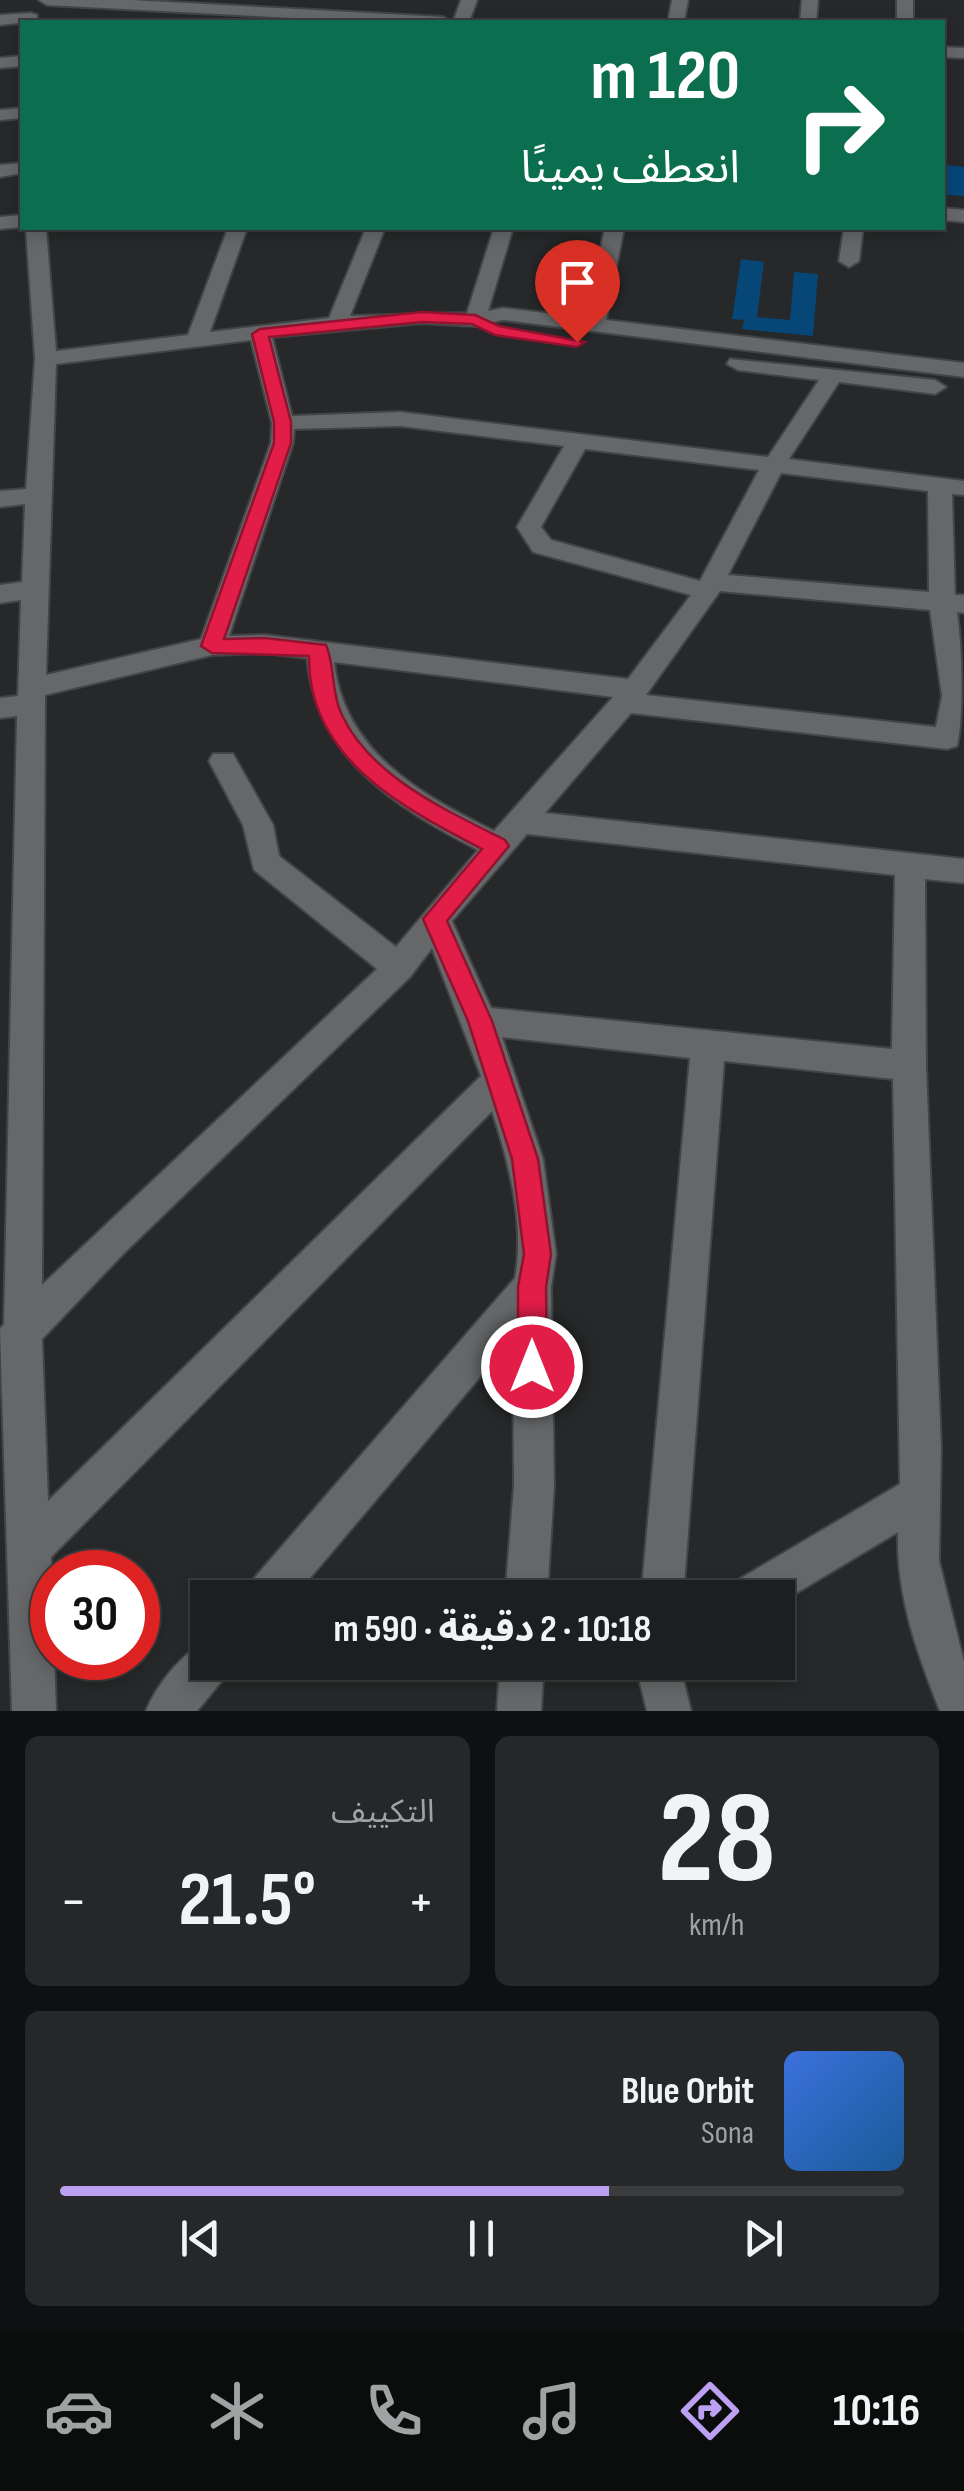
<!DOCTYPE html>
<html lang="ar">
<head>
<meta charset="utf-8">
<style>
  :root { --surface:#1c1e1f; --page:#252728; --text:#f1f3f6; --muted:#a0a2a4; --line:#3a3c3d; --accent:#bca0f2 }
  body { margin:0; font-family:"Sofia Sans Condensed","Noto Sans Arabic",sans-serif; background:var(--page); color:var(--text); direction:rtl; height:100vh; display:flex; flex-direction:column; font-size:38px; white-space:nowrap }
  * { box-sizing:border-box; margin:0 }
  p { font-size:32px; color:var(--muted) }
  .icon { flex:none; width:55px; height:55px; fill:none; stroke:currentColor; stroke-width:2; stroke-linecap:round; stroke-linejoin:round }
  .map { position:relative; height:1711px; overflow:hidden; direction:ltr }
  .panel { display:flex; flex-direction:column; gap:25px; padding:25px; background:#0f1011; flex:1 }
  .panel>* { flex:none }
  .banner { position:absolute; left:20px; top:20px; width:925px; height:210px; border-radius:0px; box-shadow:0 5px 15px #0003,0 0 0 2px var(--line); direction:rtl; background:#0b6e4f; color:#fff; overflow:hidden }
  .speed { position:absolute; left:30px; top:1550px; display:flex; gap:20px; font-size:50px; font-weight:700; text-align:center }
  .speed>* { display:grid; place-content:center; width:130px; height:130px; border-radius:50%; background:var(--surface); box-shadow:0 5px 15px #0003,0 0 0 2px var(--line); line-height:1 }
  .speed .limit { border:15px solid #d22; background:#fff; color:#111 }
  .pin { position:absolute; display:grid; place-items:center; width:85px; height:85px; color:#fff; margin:-102px -42px; border-radius:50% 50% 50% 0; rotate:-45deg; box-shadow:0 0 10px #0007 }
  .pin .icon { rotate:45deg }
  .me { position:absolute; width:110px; margin:-55px; rotate:0deg; stroke-linejoin:round; filter:drop-shadow(0 0 8px #0008) }
  .turn { display:flex; align-items:center; gap:35px; height:210px; padding:0 40px; font-size:45px }
  .turn .icon { width:130px; height:130px; stroke-width:2.5 }
  .turn b { display:block; font-size:70px; line-height:85px }
  .big { font-size:75px; font-weight:700; line-height:1.1 }
  .panel .widget { flex:1; display:flex; flex-direction:column; justify-content:center; gap:15px; min-width:0; padding:0 35px; border-radius:15px; background:var(--page) }
  .panel .dial { align-items:center; gap:0 }
  .dial b { font-size:130px; line-height:1 }
  .song { display:flex; align-items:center; gap:30px }
  .cover { width:120px; height:120px; border-radius:15px; background:linear-gradient(135deg,hsl(220 70% 55%),hsl(210 70% 35%)) }
  .played { height:10px; border-radius:5px; background:linear-gradient(90deg,var(--accent) 65%,var(--line) 65%) }
  .keys { display:flex; justify-content:space-around; direction:ltr }
  .heat { display:flex; justify-content:space-between; align-items:center; font-size:55px; direction:ltr }
  .panel .tiles { flex:1; display:grid; gap:25px; grid-template-columns:1fr 1fr }
  .widget:last-child { grid-column:span 2 }
  .trip { position:absolute; left:190px; top:1580px; width:605px; height:100px; border-radius:0px; background:var(--surface); box-shadow:0 5px 15px #0003,0 0 0 2px var(--line); font-weight:700; line-height:100px; text-align:center; direction:rtl }
  .menu { display:flex; height:160px; justify-content:space-around; align-items:center; background:#0b0c0c; color:var(--muted) }
  .menu .icon { width:70px; height:70px }
  .menu .active { color:var(--accent) }
  .menu b { font-size:45px; color:var(--text) }
  .map>svg:first-child { display:block }
  .building { fill:#064777 }
  .lines { fill:none; stroke-linecap:round; stroke-linejoin:round }
  .minor-casing { stroke:#424445; stroke-width:4 }
  .minor { fill:#656769; fill-rule:evenodd }
  .route { fill:#e11d48; stroke:#92132f; stroke-width:2.5 }
</style>
</head>
<body>
<div class="map">
<svg width="964" height="1711" viewBox="0 0 964 1711">
  <rect width="100%" height="100%" fill="#262829"/>
  <!-- building -->
  <g class="building">
    <path d="M945,165L964,167V196L947,195Z"/>
    <path d="M741,259L764,262L757,317L790,320L794,272L818,274L813,336L742,329L744,320L732,319Z"/>
  </g>
  <g class="lines">
    <!-- minor casing -->
    <g class="minor-casing">
      <g id="minor">
        <path d="M39,0H131L443,17L451,22H367L47,5Z"/>
        <path d="M461,0H477L469,22H453Z"/>
        <path d="M672,0H688L684,22H668Z"/>
        <path d="M802,0H818L816,22H800Z"/>
        <rect x="897" y="0" width="16" height="22"/>
        <path d="M31,13L37,15V21L0,25V15Z"/>
        <path d="M942,47L964,48V58L942,57Z"/>
        <path d="M22,56V66L0,68V58Z"/>
        <path d="M22,108V118L0,120V110Z"/>
        <path d="M22,163V173L0,177V165Z"/>
        <path d="M942,208L964,210V222L942,220Z"/>
        <path d="M22,215V227L0,229V217Z"/>
        <path d="M26,228H46L56,351L188,335L228,228H247L210,332L329,318L366,228H385L350,316L467,313L494,228H513L488,311L503,308L586,318L605,228H624L606,320L964,363V377L503,320L475,326L422,323L272,337L292,416L400,412L768,457L819,380L738,370L727,364L730,359L935,380L946,387L935,394L839,382L789,459L964,481V495L952,494L955,595H964V613L957,612C962,647 964,715 957,746L947,749L631,713L545,813L964,859V883L925,879L926,1066L941,1448L939,1561L964,1662V1711H940C917,1653 896,1595 898,1532L778,1604V1598H727L733,1583L900,1484L893,1079L724,1061L683,1598H641L690,1058L502,1037L543,1159L556,1254L551,1287L554,1486L547,1598H505L514,1486L513,1338L293,1598H244L250,1583L515,1278C525,1224 509,1163 492,1111L51,1557L56,1711H12L0,1329L4,1324L17,716L0,718V698L18,696L21,600L0,603V585L22,582L25,504L0,507V491L26,489L35,359ZM251,340L272,423L271,443L201,639L46,675L56,364ZM400,426L564,446L517,527L533,552L691,595L628,679L265,635L229,636L293,443L294,429ZM585,449L759,470L700,581L551,540L541,527ZM781,473L928,491L929,592L728,575ZM720,591L930,610L942,696L936,727L646,695ZM265,653L307,658C316,758 395,807 478,850L396,947L279,856L273,825L233,754H213L209,761L243,825L254,870L377,969L42,1285L45,695L212,655ZM334,662L613,697L494,831C420,794 344,752 334,662ZM527,834L895,875L892,1049L491,1008L452,921ZM432,948L481,1076L48,1501L42,1339L124,1253L410,977Z"/>
        <path d="M844,228H863L859,261L849,267L839,261Z"/>
        <path d="M208,1641V1662H232L225,1677L197,1711H146C156,1686 182,1652 208,1641Z"/>
        <path d="M500,1662H544L541,1711H497Z"/>
        <path d="M635,1662H679L691,1711H647Z"/>
      </g>
    </g>
    <!-- minor -->
    <use href="#minor" class="minor"/>
  </g>
  <!-- route -->
  <path class="route" d="M422,312L475,315L499,326L585,342L577,347L495,335L472,324L422,322L269,337L291,422V443L224,639L265,638L326,645C335,665 331,691 341,713C370,777 446,810 505,840L509,846L447,921L492,1021L538,1159L551,1254L546,1287L547,1367L543,1377L532,1381L522,1377L518,1367V1287L524,1254L512,1159L468,1021L423,919L482,849C403,808 307,758 309,656L212,653L201,646L274,443V422L252,334L260,329Z"/>
</svg>
<div class="speed"><div class="limit">30</div></div>
<div class="pin" style="left:577px;top:342px;background:#d93025"><svg class="icon" aria-label="arrive" viewBox="0 0 24 24"><path d="M6 21V4h12l-3 4 3 4H6"/></svg></div>
<svg class="me" style="left:532px;top:1367px" viewBox="-20 -20 40 40"><circle r="17" fill="#e11d48" stroke="#fff" stroke-width="3"/><path d="M0-11L8 9 0 5-8 9z" fill="#fff"/></svg>
<div class="trip">10:18 · 2 دقيقة · 590 m</div>
<div class="banner">
<div class="turn"><svg class="icon" aria-label="right" viewBox="0 0 24 24"><path d="M7 20v-9h11M14 6l5 5-5 5"/></svg><div><b>120 m</b>انعطف يمينًا</div></div>
</div>
</div>
<section class="panel">
<div class="tiles">
<div class="widget dial"><b>28</b><p>km/h</p></div>
<div class="widget"><p>التكييف</p>
<div class="heat"><a>−</a><b class="big">21.5°</b><a>+</a></div>
</div>
<div class="widget">
<div class="song"><i class="cover"></i><div><b>Blue Orbit</b><p>Sona</p></div></div>
<div class="played"></div>
<div class="keys"><svg class="icon" aria-label="previous" viewBox="0 0 24 24"><path d="M18 5L8 12l10 7zM5 5v14"/></svg><svg class="icon" aria-label="pause" viewBox="0 0 24 24"><path d="M8 5v14M16 5v14"/></svg><svg class="icon" aria-label="next" viewBox="0 0 24 24"><path d="M6 5l10 7-10 7zM19 5v14"/></svg></div>
</div>
</div>
</section>
<nav class="menu">
<b>10:16</b>
<svg class="icon active" aria-label="directions" viewBox="0 0 24 24"><path d="M12 3l9 9-9 9-9-9zM9 14v-3h6M13 9l2 2-2 2"/></svg>
<svg class="icon" aria-label="music" viewBox="0 0 24 24"><path d="M9 18V5l10-2v13"/><circle cx="6" cy="18" r="3"/><circle cx="16" cy="16" r="3"/></svg>
<svg class="icon" aria-label="phone" viewBox="0 0 24 24"><path d="M5 4h4l2 5-3 2q2 4 5 5l2-3 5 2v4C11 20 4 13 5 4z"/></svg>
<svg class="icon" aria-label="climate" viewBox="0 0 24 24"><path d="M12 3v18M4 7l16 10M4 17L20 7"/></svg>
<svg class="icon" aria-label="car" viewBox="0 0 24 24"><path d="M5 17H2v-5l4-1 3-4h7l3 4 3 1v5h-3M9 17h6M6 11h13"/><circle cx="7" cy="17" r="2"/><circle cx="17" cy="17" r="2"/></svg>
</nav>
</body>
</html>
